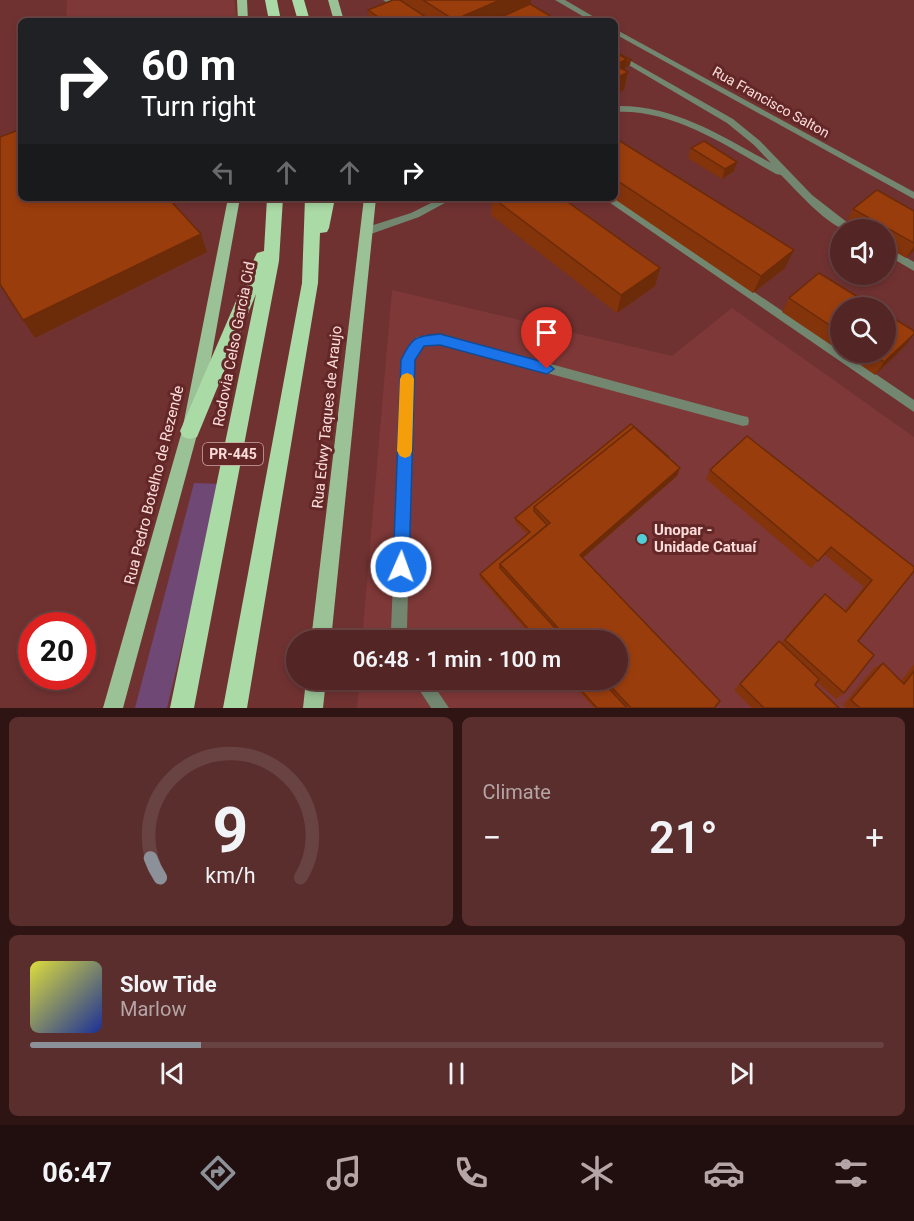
<!DOCTYPE html>
<html lang="en">
<head>
<meta charset="utf-8">
<style>
  :root { --surface:#532625; --page:#592e2d; --text:#f1f3f6; --muted:#b5a5a7; --line:#694342; --accent:#8c9099 }
  body { margin:0; font-family:Roboto,sans-serif; background:var(--page); color:var(--text); height:100vh; display:flex; flex-direction:column; font-size:22px; white-space:nowrap }
  * { box-sizing:border-box; margin:0 }
  p { font-size:20px; color:var(--muted) }
  .icon { flex:none; width:33px; height:33px; fill:none; stroke:currentColor; stroke-width:2; stroke-linecap:round; stroke-linejoin:round }
  .map { position:relative; height:708px; overflow:hidden }
  .details { display:flex; flex-direction:column; gap:9px; padding:9px; background:#2e1514; flex:1 }
  .details>* { flex:none }
  .top-card { position:absolute; left:18px; top:18px; width:600px; height:183px; border-radius:9px; box-shadow:0 3px 9px #0003,0 0 0 2px var(--line); background:#202124; color:#fff; overflow:hidden }
  .fabs { position:absolute; left:830px; top:219px; display:grid; gap:12px }
  .fabs a { display:grid; place-items:center; width:66px; height:66px; border-radius:50%; background:var(--surface); box-shadow:0 3px 9px #0003,0 0 0 2px var(--line); font-size:30px }
  .speed { position:absolute; left:18px; top:612px; display:flex; gap:12px; font-size:30px; font-weight:700; text-align:center }
  .speed>* { display:grid; place-content:center; width:78px; height:78px; border-radius:50%; background:var(--surface); box-shadow:0 3px 9px #0003,0 0 0 2px var(--line); line-height:1 }
  .speed .limit { border:9px solid #d22; background:#fff; color:#111 }
  .pin { position:absolute; display:grid; place-items:center; width:51px; height:51px; color:#fff; margin:-62px -26px; border-radius:50% 50% 50% 0; rotate:-45deg; box-shadow:0 0 6px #0007 }
  .pin .icon { rotate:45deg }
  .me { position:absolute; width:66px; margin:-33px; rotate:2deg; stroke-linejoin:round; filter:drop-shadow(0 0 4px #0008) }
  .turn { display:flex; align-items:center; gap:21px; height:126px; padding:0 24px; font-size:27px }
  .turn .icon { width:78px; height:78px; stroke-width:2.5 }
  .turn b { display:block; font-size:42px; line-height:51px }
  .lanes { display:flex; align-items:center; height:57px; padding:0 24px; background:#0003; justify-content:center; gap:30px; direction:ltr }
  .lanes .off { opacity:.35 }
  .big { font-size:45px; font-weight:600; line-height:1.1 }
  .details .tile { flex:1; display:flex; flex-direction:column; justify-content:center; gap:9px; min-width:0; padding:0 21px; border-radius:9px; background:var(--page) }
  .details .dial { align-items:center; gap:0 }
  .dial svg { height:156px; overflow:visible; fill:none; stroke:var(--line); stroke-width:7; stroke-linecap:round; text-anchor:middle }
  .dial text { fill:var(--text); stroke:none }
  .song { display:flex; align-items:center; gap:18px }
  .cover { width:72px; height:72px; border-radius:9px; background:linear-gradient(135deg,hsl(60 70% 55%),hsl(230 70% 35%)) }
  .played { height:6px; border-radius:3px; background:linear-gradient(90deg,var(--accent) 20%,var(--line) 20%) }
  .keys { display:flex; justify-content:space-around; direction:ltr }
  .heat { display:flex; justify-content:space-between; align-items:center; font-size:33px; direction:ltr }
  .details .tiles { flex:1; display:grid; gap:9px; grid-template-columns:1fr 1fr }
  .tile:last-child { grid-column:span 2 }
  .trip { position:absolute; left:286px; top:630px; width:342px; height:60px; border-radius:30px; background:var(--surface); box-shadow:0 3px 9px #0003,0 0 0 2px var(--line); font-weight:600; line-height:60px; text-align:center }
  .tab-bar { display:flex; height:96px; justify-content:space-around; align-items:center; background:#210f0f; color:var(--muted) }
  .tab-bar .icon { width:42px; height:42px }
  .tab-bar .selected { color:var(--accent) }
  .tab-bar b { font-size:27px; color:var(--text) }
  .map>svg:first-child { display:block }
  .built { fill:#7e3837 }
  .green { fill:#704875 }
  .lines { fill:none; stroke-linecap:round; stroke-linejoin:round }
  .service { fill:#728670; fill-rule:evenodd }
  .minor { fill:#728670; fill-rule:evenodd }
  .primary { fill:#9ac296; fill-rule:evenodd }
  .motorway { fill:#aadaa5; fill-rule:evenodd }
  .wall { fill:#84340b }
  .shaded-wall { fill:#6c2b09 }
  .building { fill:#9a3d0d; stroke:#6c2b09; stroke-width:1.5 }
  .route { fill:#1a73e8; stroke:#114b97; stroke-width:1.5 }
  .slow { fill:#f59e0b }
  .poi-dot { fill:#52ccd5; stroke:#632727; stroke-width:2 }
  .labels { text-anchor:middle; dominant-baseline:central; stroke-width:6; stroke-linejoin:round; paint-order:stroke }
  .far-street-label { font-size:14px; fill:#fbdcd9; stroke:#632727 }
  .shield { fill:#632727; stroke:#cda6a4; stroke-width:1.5 }
  .shield-label { font-size:14px; font-weight:bold; fill:#fbdcd9 }
  .street-label { font-size:15px; fill:#fbdcd9; stroke:#632727 }
  .poi-label { font-size:15px; font-weight:bold; fill:#fbdcd9; stroke:#632727; text-anchor:start }
</style>
</head>
<body>
<div class="map">
<svg width="914" height="708" viewBox="0 0 914 708">
  <rect width="100%" height="100%" fill="#6f3231"/>
  <!-- built -->
  <g class="built">
    <path d="M67,0H234L237,21H66Z"/>
    <path d="M392,290L672,356L732,308L914,437V708H357L359,680H618V640H362Z"/>
  </g>
  <!-- green -->
  <path class="green" d="M194,483L221,484L167,708H135Z"/>
  <g class="lines">
    <!-- service -->
    <g class="service">
      <path d="M383,0H392L426,21H416Z"/>
      <path d="M615,52L733,119L760,141L812,195L857,230C853,230 847,230 843,229C823,221 796,190 781,175L776,174C726,146 674,109 615,112V106C673,104 722,136 771,163L754,145L727,123L615,57Z"/>
      <path d="M441,198H454L419,217L368,235L363,231L364,228L411,213Z"/>
      <path d="M603,198H615L840,350V352H843L914,400V412Z"/>
      <path d="M885,245L914,262V271L885,254Z"/>
      <path d="M440,334L743,416L748,417L749,421L748,425L743,426L440,344H424L415,355L414,360L407,630L409,640H393L391,630L402,360L406,350L417,337Z"/>
      <path d="M413,680H430L449,708H431Z"/>
    </g>
    <!-- minor -->
    <g class="minor">
      <path d="M555,0H565L601,21H591Z"/>
      <path d="M615,29L914,192V199L615,34Z"/>
    </g>
    <!-- primary -->
    <g class="primary">
      <path d="M237,0H247L248,21H238Z"/>
      <path d="M328,0H338L344,21H334Z"/>
      <path d="M228,198H240L198,431L123,708H103L182,431Z"/>
      <path d="M364,198H376L331,640H311Z"/>
      <path d="M306,680H326L323,708H303Z"/>
    </g>
    <!-- motorway -->
    <g class="motorway">
      <path d="M265,0H277L281,21H269Z"/>
      <path d="M292,0H304L310,21H298Z"/>
      <path d="M267,198H283L279,261L194,708H170L256,294L197,437L190,439L183,437L180,431L255,257L257,253L264,251Z"/>
      <path d="M305,198H335L329,228L327,232L320,233L318,283L247,708H223L302,283Z"/>
    </g>
  </g>
  <!-- wall -->
  <g class="wall">
    <path d="M393,0H531V4L495,19L498,21H369L368,10Z"/>
    <path d="M504,16L559,21H503Z"/>
    <path d="M615,138L785,268L753,293L613,198H615Z"/>
    <path d="M691,148L737,162L734,171L722,179L688,158Z"/>
    <path d="M492,198H562L660,268L655,286L617,313L491,215Z"/>
    <path d="M853,209L914,211V251L906,258L885,246V230H857L846,223Z"/>
    <path d="M789,298L840,308V351L782,312Z"/>
    <path d="M906,345L875,375L842,352H885Z"/>
    <path d="M631,424L680,468L677,476L583,558L714,708H594L569,680H618V640H535L480,578V574L527,534L515,522V518Z"/>
    <path d="M710,470L914,567L858,641L844,693L836,699L817,682L815,685L839,708H752L734,690L773,647L779,641L781,643L817,601L825,594L844,611L864,587L824,554L811,568L706,479Z"/>
    <path d="M883,663L901,681L914,664V708H846L843,705L874,668Z"/>
  </g>
  <!-- shaded-wall -->
  <g class="shaded-wall">
    <path d="M500,0H531V4L491,21H454V20Z"/>
    <path d="M627,59L631,60L630,65L625,68L624,74L628,72L624,90L615,95V65Z"/>
    <path d="M737,162L734,171L722,179L725,169Z"/>
    <path d="M201,234L207,252L35,338L23,320Z"/>
    <path d="M914,246V251L906,258Z"/>
    <path d="M794,250L785,268L753,293L761,276Z"/>
    <path d="M660,268L655,286L617,313L621,295Z"/>
    <path d="M914,334L906,345L875,375L884,362Z"/>
    <path d="M680,468L677,476L578,562L580,555Z"/>
  </g>
  <!-- building -->
  <g class="building">
    <path d="M393,0H400L432,21H384L368,10Z"/>
    <path d="M423,0H500L454,20Z"/>
    <path d="M530,4L559,21H513L504,16Z"/>
    <path d="M494,18L498,21H488Z"/>
    <path d="M615,52L627,59L615,65L628,72L615,79Z"/>
    <path d="M615,52H616L631,60L626,63L627,59Z"/>
    <path d="M21,129V198H168L201,234L23,320L0,284V137Z"/>
    <path d="M615,138L794,250L761,276L615,179Z"/>
    <path d="M704,141L737,162L725,169L691,148Z"/>
    <path d="M877,190L914,211V243L853,209Z"/>
    <path d="M493,198H562L660,268L621,295Z"/>
    <path d="M819,273L876,308H840V332L789,298Z"/>
    <path d="M885,313L914,331V334L884,362L871,352H885Z"/>
    <path d="M631,424L669,457L634,427L534,507V511L547,525L500,564V568L566,640H538L480,574L530,532L515,518Z"/>
    <path d="M634,427L680,468L580,555L720,701L714,708H631L605,680H618V640H569L500,564L550,523L534,507Z"/>
    <path d="M747,436L914,567V571L858,641L874,655L844,693L785,640L825,594L846,612L872,580L831,547L818,561L710,470Z"/>
    <path d="M779,641L819,679L815,685L839,708H764L740,684Z"/>
    <path d="M883,663L904,684L914,671V708H860L851,700Z"/>
    <path d="M572,680H601L627,708H597Z"/>
  </g>
  <!-- route -->
  <path class="route" d="M440,334L547,363L554,369L547,374L440,345L424,346L415,360L409,567L407,573L401,575L395,573L393,567L401,360C412,337 415,336 440,334Z"/>
  <!-- slow -->
  <path class="slow" d="M407,373L412,375L414,379L412,451L410,456L405,458L400,456L397,451L400,379L402,375Z"/>
  <!-- markers -->
  <circle class="poi-dot" cx="642" cy="539" r="6"/>
  <g class="labels">
    <!-- far-street labels -->
    <g class="far-street-label">
      <text transform="translate(771 102) rotate(29)">Rua Francisco Salton</text>
    </g>
    <!-- shield labels -->
    <rect class="shield" x="203" y="443" width="60" height="22" rx="4.5"/>
    <g class="shield-label">
      <text x="233" y="454">PR-445</text>
    </g>
    <!-- street labels -->
    <g class="street-label">
      <text transform="translate(234 344) rotate(-79)">Rodovia Celso Garcia Cid</text>
      <text transform="translate(327 417) rotate(-84)">Rua Edwy Taques de Araujo</text>
      <text transform="translate(154 485) rotate(-76)">Rua Pedro Botelho de Rezende</text>
    </g>
    <!-- poi labels -->
    <g class="poi-label">
      <text x="654" y="530">Unopar -<tspan x="654" dy="17">Unidade Catuaí</tspan></text>
    </g>
  </g>
</svg>
<div class="fabs">
<a><svg class="icon" aria-label="sound" viewBox="0 0 24 24"><path d="M4 9h4l5-4v14l-5-4H4zM17 9q2 3 0 6"/></svg></a>
<a><svg class="icon" aria-label="search" viewBox="0 0 24 24"><circle cx="10" cy="10" r="6"/><path d="M15 15l6 6"/></svg></a>
</div>
<div class="speed"><div class="limit">20</div></div>
<div class="pin" style="left:547px;top:369px;background:#d93025"><svg class="icon" aria-label="arrive" viewBox="0 0 24 24"><path d="M6 21V4h12l-3 4 3 4H6"/></svg></div>
<svg class="me" style="left:401px;top:567px" viewBox="-20 -20 40 40"><circle r="17" fill="#1a73e8" stroke="#fff" stroke-width="3"/><path d="M0-11L8 9 0 5-8 9z" fill="#fff"/></svg>
<div class="trip">06:48 · 1 min · 100 m</div>
<div class="top-card">
<div class="turn"><svg class="icon" aria-label="right" viewBox="0 0 24 24"><path d="M7 20v-9h11M14 6l5 5-5 5"/></svg><div><b>60 m</b>Turn right</div></div>
<div class="lanes"><svg class="icon off" aria-label="left" viewBox="0 0 24 24"><path d="M17 20v-9H6M10 6l-5 5 5 5"/></svg><svg class="icon off" aria-label="ahead" viewBox="0 0 24 24"><path d="M12 20V5M6 11l6-6 6 6"/></svg><svg class="icon off" aria-label="ahead" viewBox="0 0 24 24"><path d="M12 20V5M6 11l6-6 6 6"/></svg><svg class="icon" aria-label="right" viewBox="0 0 24 24"><path d="M7 20v-9h11M14 6l5 5-5 5"/></svg></div>
</div>
</div>
<section class="details">
<div class="tiles">
<div class="tile dial"><svg viewBox="0 0 100 80">
<path d="M14 69A42 42 0 1 1 86 69"/>
<path d="M14 69A42 42 0 0 1 9 59" stroke="#8c9099"/>
<text x="50" y="56" font-size="32" font-weight="700">9</text>
<text x="50" y="72" font-size="11">km/h</text>
</svg></div>
<div class="tile"><p>Climate</p>
<div class="heat"><a>−</a><b class="big">21°</b><a>+</a></div>
</div>
<div class="tile">
<div class="song"><i class="cover"></i><div><b>Slow Tide</b><p>Marlow</p></div></div>
<div class="played"></div>
<div class="keys"><svg class="icon" aria-label="previous" viewBox="0 0 24 24"><path d="M18 5L8 12l10 7zM5 5v14"/></svg><svg class="icon" aria-label="pause" viewBox="0 0 24 24"><path d="M8 5v14M16 5v14"/></svg><svg class="icon" aria-label="next" viewBox="0 0 24 24"><path d="M6 5l10 7-10 7zM19 5v14"/></svg></div>
</div>
</div>
</section>
<nav class="tab-bar">
<b>06:47</b>
<svg class="icon selected" aria-label="directions" viewBox="0 0 24 24"><path d="M12 3l9 9-9 9-9-9zM9 14v-3h6M13 9l2 2-2 2"/></svg>
<svg class="icon" aria-label="music" viewBox="0 0 24 24"><path d="M9 18V5l10-2v13"/><circle cx="6" cy="18" r="3"/><circle cx="16" cy="16" r="3"/></svg>
<svg class="icon" aria-label="phone" viewBox="0 0 24 24"><path d="M5 4h4l2 5-3 2q2 4 5 5l2-3 5 2v4C11 20 4 13 5 4z"/></svg>
<svg class="icon" aria-label="climate" viewBox="0 0 24 24"><path d="M12 3v18M4 7l16 10M4 17L20 7"/></svg>
<svg class="icon" aria-label="car" viewBox="0 0 24 24"><path d="M5 17H2v-5l4-1 3-4h7l3 4 3 1v5h-3M9 17h6M6 11h13"/><circle cx="7" cy="17" r="2"/><circle cx="17" cy="17" r="2"/></svg>
<svg class="icon" aria-label="filters" viewBox="0 0 24 24"><path d="M4 7h16M4 17h16"/><circle cx="9" cy="7" r="2"/><circle cx="15" cy="17" r="2"/></svg>
</nav>
</body>
</html>
